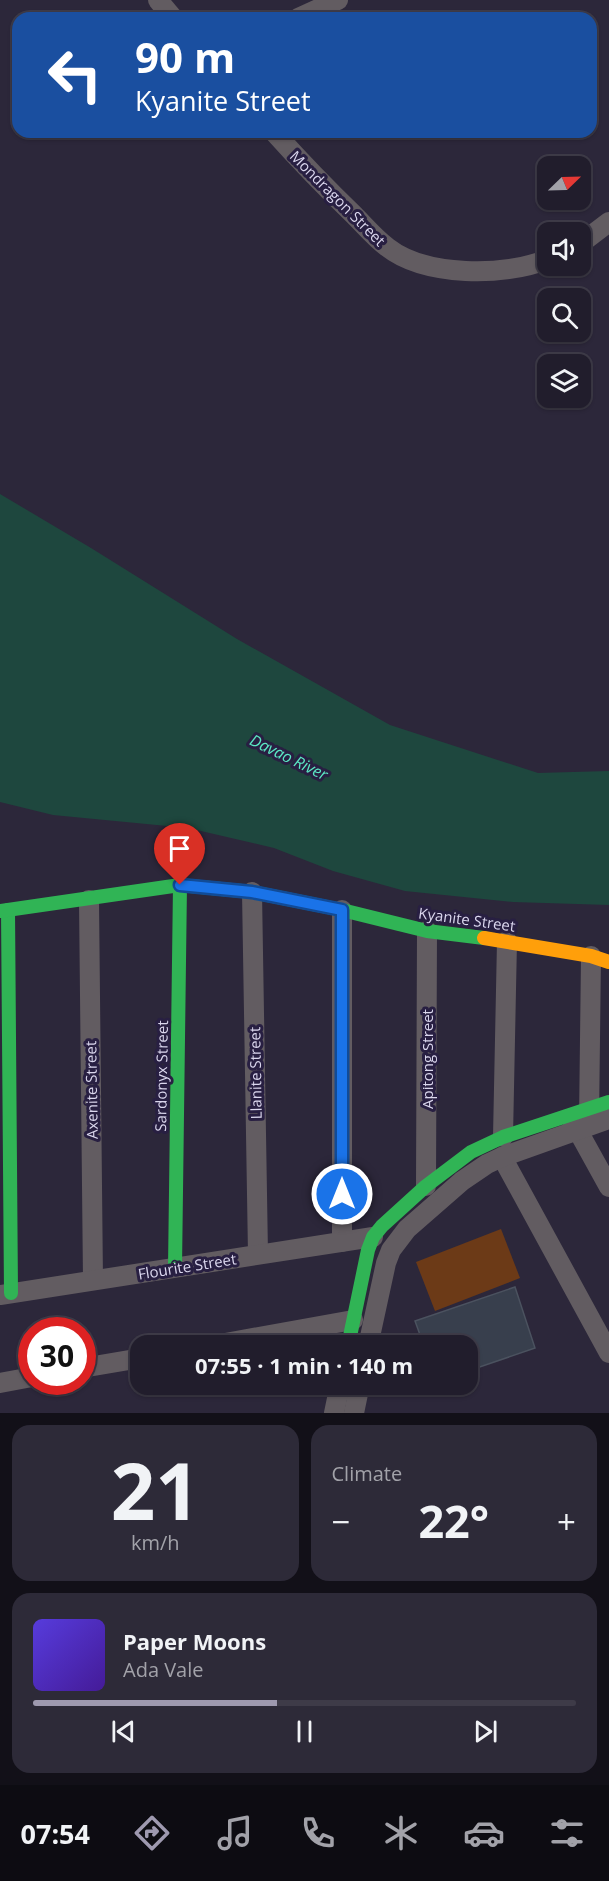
<!DOCTYPE html>
<html lang="en">
<head>
<meta charset="utf-8">
<style>
  :root { --surface:#211d2c; --page:#2d2a38; --text:#f1f3f6; --muted:#a2a2a9; --line:#3e3b48; --accent:#9e99af }
  body { margin:0; font-family:"Open Sans",sans-serif; background:var(--page); color:var(--text); height:100vh; display:flex; flex-direction:column; font-size:22px; white-space:nowrap }
  * { box-sizing:border-box; margin:0 }
  p { font-size:20px; color:var(--muted) }
  .icon { flex:none; width:33px; height:33px; fill:none; stroke:currentColor; stroke-width:2; stroke-linecap:round; stroke-linejoin:round }
  .map { position:relative; height:1413px; overflow:hidden }
  .side { display:flex; flex-direction:column; gap:12px; padding:12px; background:#121018; flex:1 }
  .side>* { flex:none }
  .top-card { position:absolute; left:12px; top:12px; width:585px; height:126px; border-radius:18px; box-shadow:0 2px 4px #0004,0 0 0 2px var(--line); background:#1a4fa0; color:#fff; overflow:hidden }
  .needle { width:39px; rotate:67deg }
  .controls { position:absolute; left:537px; top:156px; display:grid; gap:12px }
  .controls a { display:grid; place-items:center; width:54px; height:54px; border-radius:12px; background:var(--surface); box-shadow:0 2px 4px #0004,0 0 0 2px var(--line); font-size:30px }
  .speed { position:absolute; left:18px; top:1317px; display:flex; gap:12px; font-size:30px; font-weight:700; text-align:center }
  .speed>* { display:grid; place-content:center; width:78px; height:78px; border-radius:50%; background:var(--surface); box-shadow:0 2px 4px #0004,0 0 0 2px var(--line); line-height:1 }
  .speed .limit { border:9px solid #d22; background:#fff; color:#111 }
  .pin { position:absolute; display:grid; place-items:center; width:51px; height:51px; color:#fff; margin:-62px -26px; border-radius:50% 50% 50% 0; rotate:-45deg; box-shadow:0 0 6px #0007 }
  .pin .icon { rotate:45deg }
  .me { position:absolute; width:66px; margin:-33px; rotate:0deg; stroke-linejoin:round; filter:drop-shadow(0 0 4px #0008) }
  .turn { display:flex; align-items:center; gap:21px; height:126px; padding:0 24px; font-size:27px }
  .turn .icon { width:78px; height:78px; stroke-width:2.5 }
  .turn b { display:block; font-size:42px; line-height:51px }
  .big { font-size:45px; font-weight:700; line-height:1.1 }
  .side .widget { flex:1; display:flex; flex-direction:column; justify-content:center; gap:9px; min-width:0; padding:0 21px; border-radius:18px; background:var(--page) }
  .side .dial { align-items:center; gap:0 }
  .dial b { font-size:78px; line-height:1 }
  .song { display:flex; align-items:center; gap:18px }
  .cover { width:72px; height:72px; border-radius:9px; background:linear-gradient(135deg,hsl(250 70% 55%),hsl(260 70% 35%)) }
  .played { height:6px; border-radius:3px; background:linear-gradient(90deg,var(--accent) 45%,var(--line) 45%) }
  .keys { display:flex; justify-content:space-around; direction:ltr }
  .heat { display:flex; justify-content:space-between; align-items:center; font-size:33px; direction:ltr }
  .side .tiles { flex:1; display:grid; gap:12px; grid-template-columns:1fr 1fr }
  .widget:last-child { grid-column:span 2 }
  .trip { position:absolute; left:130px; top:1335px; width:348px; height:60px; border-radius:18px; background:var(--surface); box-shadow:0 2px 4px #0004,0 0 0 2px var(--line); font-weight:700; line-height:60px; text-align:center }
  .tab-bar { display:flex; height:96px; justify-content:space-around; align-items:center; background:#0d0c12; color:var(--muted) }
  .tab-bar .icon { width:42px; height:42px }
  .tab-bar .selected { color:var(--accent) }
  .tab-bar b { font-size:27px; color:var(--text) }
  .map>svg:first-child { display:block }
  .green { fill:#6c3a17 }
  .water { fill:#1e473e }
  .building { fill:#383f4d; stroke:#4b525f; stroke-width:1.5 }
  .lines { fill:none; stroke-linecap:round; stroke-linejoin:round }
  .street { stroke:#625c61; stroke-width:20 }
  .fast { stroke:#30b455; stroke-width:14 }
  .slow { stroke:#ff9f0a; stroke-width:14 }
  .route-casing { stroke:#114b97; stroke-width:15 }
  .route { stroke:#1a73e8; stroke-width:10 }
  .labels { text-anchor:middle; dominant-baseline:central; stroke-width:6; stroke-linejoin:round; paint-order:stroke }
  .street-label { font-size:15px; fill:#dbd7ee; stroke:#281f42 }
  .water-label { font-size:16px; font-style:italic; fill:#5be7c3; stroke:#281f42 }
</style>
</head>
<body>
<div class="map">
<svg width="609" height="1413" viewBox="0 0 609 1413">
  <rect width="100%" height="100%" fill="#2c273a"/>
  <!-- green -->
  <path class="green" d="M501,1229L520,1278L435,1311L416,1262Z"/>
  <!-- water -->
  <path class="water" d="M0,494L91,548L237,639L390,725L538,773L609,771V905L513,902L405,891L333,871L274,848L188,828L53,815L0,802Z"/>
  <!-- building -->
  <path class="building" d="M515,1287L535,1348L468,1371V1346H424L415,1321Z"/>
  <g class="lines">
    <!-- street -->
    <g class="street">
      <path d="M158,0L173,18"/>
      <path d="M298,18L338,0"/>
      <path d="M274,132C300,161 326,188 354,215C365,226 375,238 387,247C425,277 505,277 548,259"/>
      <path d="M580,244L609,222"/>
      <path d="M252,892L258,1254"/>
      <path d="M89,900L93,1280"/>
      <path d="M572,1120L609,1187"/>
      <path d="M589,1122L591,956"/>
      <path d="M503,1137L507,941"/>
      <path d="M502,1157L609,1353"/>
      <path d="M426,1186L427,931"/>
      <path d="M342,1242V910"/>
      <path d="M0,1295L373,1237"/>
      <path d="M209,1346L353,1320"/>
      <path d="M368,1346L386,1263L391,1250L407,1229L462,1181L487,1164L502,1157L609,1119"/>
      <path d="M82,1368L141,1358"/>
      <path d="M0,1383L32,1377"/>
      <path d="M334,1413L340,1384"/>
      <path d="M354,1413L360,1384"/>
    </g>
    <!-- fast -->
    <g class="fast">
      <path d="M8,910L11,1293"/>
      <path d="M0,911L180,885L252,892L342,910L427,931L484,938"/>
      <path d="M175,1268L180,885"/>
      <path d="M348,1346L368,1250L373,1237L382,1226L426,1186L471,1152L503,1137L609,1102"/>
    </g>
    <!-- slow -->
    <path class="slow" d="M484,938L591,956L609,962"/>
  </g>
  <g class="lines">
    <!-- route casing -->
    <g class="route-casing">
      <path id="route" d="M180,885L252,892L342,910V1194"/>
    </g>
    <!-- route -->
    <use href="#route" class="route"/>
  </g>
  <g class="labels">
    <!-- street labels -->
    <g class="street-label">
      <text transform="translate(338 198) rotate(45)">Mondragon Street</text>
      <text transform="translate(467 919) rotate(8)">Kyanite Street</text>
      <text transform="translate(427 1059) rotate(-90)">Apitong Street</text>
      <text transform="translate(255 1073) rotate(-91)">Llanite Street</text>
      <text transform="translate(161 1076) rotate(-89)">Sardonyx Street</text>
      <text transform="translate(91 1090) rotate(-91)">Axenite Street</text>
      <text transform="translate(187 1266) rotate(-9)">Flourite Street</text>
    </g>
    <!-- water labels -->
    <g class="water-label">
      <text transform="translate(289 757) rotate(26)">Davao River</text>
    </g>
  </g>
</svg>
<div class="controls">
<a><svg class="needle" viewBox="-14 -14 28 28"><path d="M0-13l5 13h-10z" fill="#e53935"/><path d="M0 13l5-13h-10z" fill="#a2a2a9"/></svg></a>
<a><svg class="icon" aria-label="sound" viewBox="0 0 24 24"><path d="M4 9h4l5-4v14l-5-4H4zM17 9q2 3 0 6"/></svg></a>
<a><svg class="icon" aria-label="search" viewBox="0 0 24 24"><circle cx="10" cy="10" r="6"/><path d="M15 15l6 6"/></svg></a>
<a><svg class="icon" aria-label="layers" viewBox="0 0 24 24"><path d="M12 4l9 5-9 5-9-5zM3 14l9 5 9-5"/></svg></a>
</div>
<div class="speed"><div class="limit">30</div></div>
<div class="pin" style="left:180px;top:885px;background:#d93025"><svg class="icon" aria-label="arrive" viewBox="0 0 24 24"><path d="M6 21V4h12l-3 4 3 4H6"/></svg></div>
<svg class="me" style="left:342px;top:1194px" viewBox="-20 -20 40 40"><circle r="17" fill="#1a73e8" stroke="#fff" stroke-width="3"/><path d="M0-11L8 9 0 5-8 9z" fill="#fff"/></svg>
<div class="trip">07:55 · 1 min · 140 m</div>
<div class="top-card">
<div class="turn"><svg class="icon" aria-label="left" viewBox="0 0 24 24"><path d="M17 20v-9H6M10 6l-5 5 5 5"/></svg><div><b>90 m</b>Kyanite Street</div></div>
</div>
</div>
<section class="side">
<div class="tiles">
<div class="widget dial"><b>21</b><p>km/h</p></div>
<div class="widget"><p>Climate</p>
<div class="heat"><a>−</a><b class="big">22°</b><a>+</a></div>
</div>
<div class="widget">
<div class="song"><i class="cover"></i><div><b>Paper Moons</b><p>Ada Vale</p></div></div>
<div class="played"></div>
<div class="keys"><svg class="icon" aria-label="previous" viewBox="0 0 24 24"><path d="M18 5L8 12l10 7zM5 5v14"/></svg><svg class="icon" aria-label="pause" viewBox="0 0 24 24"><path d="M8 5v14M16 5v14"/></svg><svg class="icon" aria-label="next" viewBox="0 0 24 24"><path d="M6 5l10 7-10 7zM19 5v14"/></svg></div>
</div>
</div>
</section>
<nav class="tab-bar">
<b>07:54</b>
<svg class="icon selected" aria-label="directions" viewBox="0 0 24 24"><path d="M12 3l9 9-9 9-9-9zM9 14v-3h6M13 9l2 2-2 2"/></svg>
<svg class="icon" aria-label="music" viewBox="0 0 24 24"><path d="M9 18V5l10-2v13"/><circle cx="6" cy="18" r="3"/><circle cx="16" cy="16" r="3"/></svg>
<svg class="icon" aria-label="phone" viewBox="0 0 24 24"><path d="M5 4h4l2 5-3 2q2 4 5 5l2-3 5 2v4C11 20 4 13 5 4z"/></svg>
<svg class="icon" aria-label="climate" viewBox="0 0 24 24"><path d="M12 3v18M4 7l16 10M4 17L20 7"/></svg>
<svg class="icon" aria-label="car" viewBox="0 0 24 24"><path d="M5 17H2v-5l4-1 3-4h7l3 4 3 1v5h-3M9 17h6M6 11h13"/><circle cx="7" cy="17" r="2"/><circle cx="17" cy="17" r="2"/></svg>
<svg class="icon" aria-label="filters" viewBox="0 0 24 24"><path d="M4 7h16M4 17h16"/><circle cx="9" cy="7" r="2"/><circle cx="15" cy="17" r="2"/></svg>
</nav>
</body>
</html>
